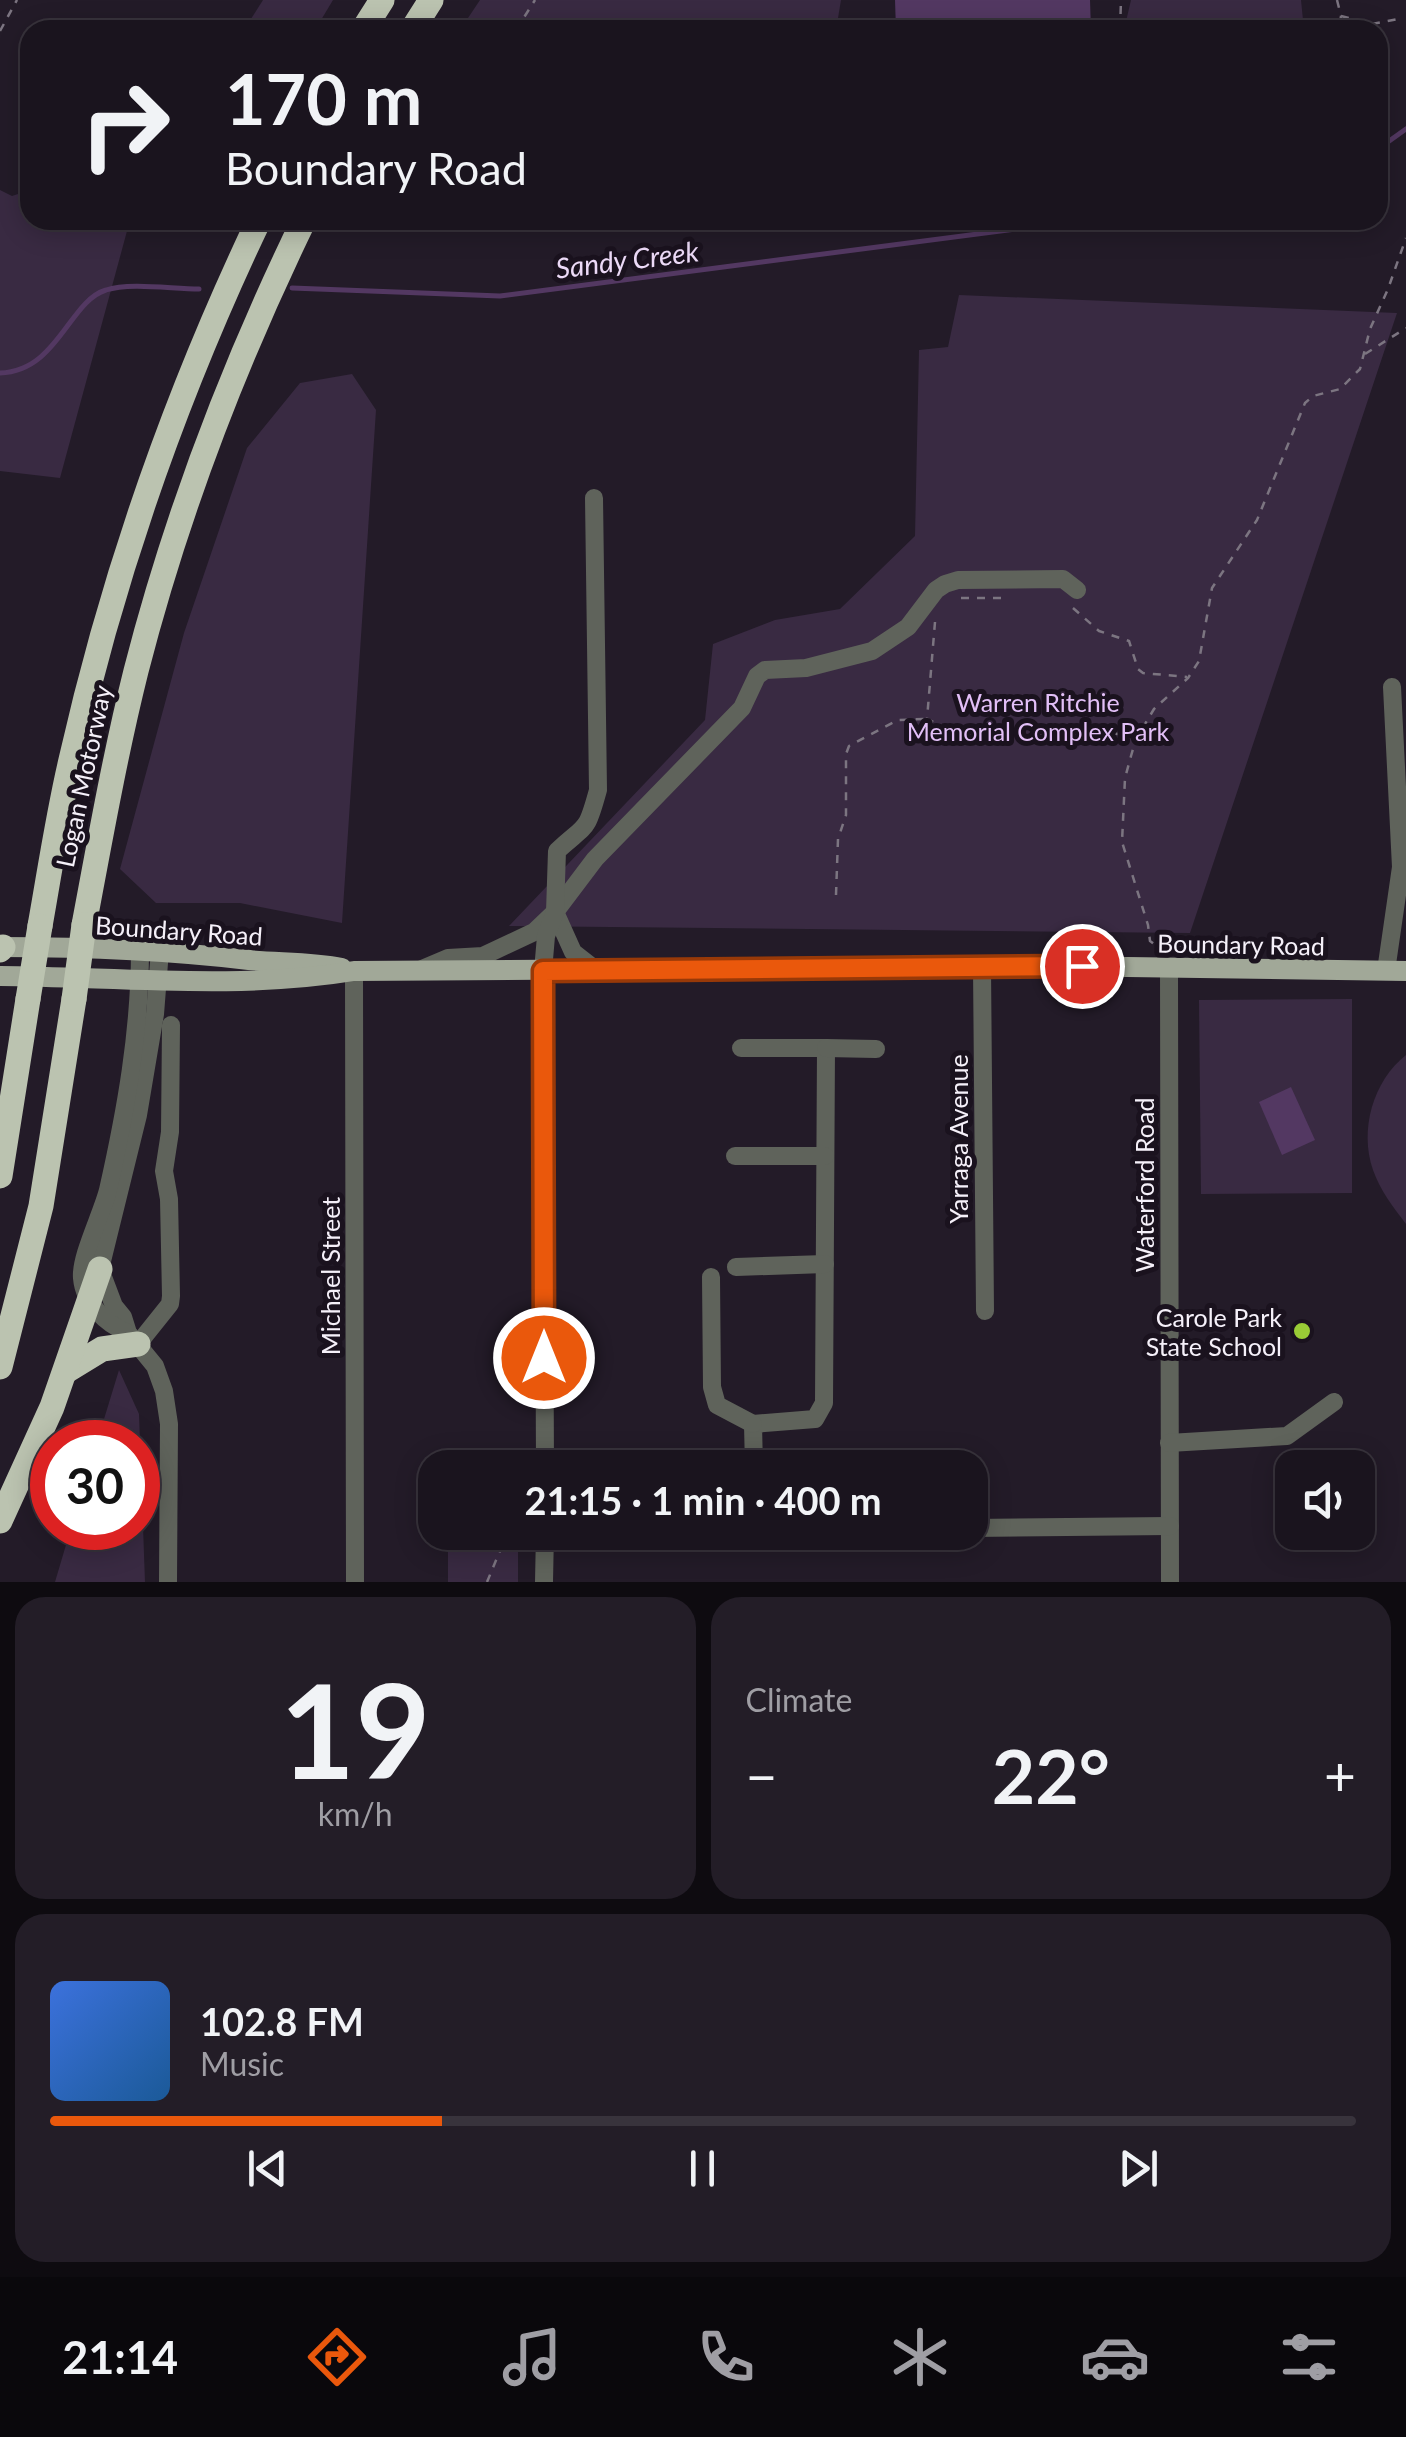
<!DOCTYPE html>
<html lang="en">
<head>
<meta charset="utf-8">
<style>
  :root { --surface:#1a141e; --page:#231d27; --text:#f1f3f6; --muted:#9f9ea4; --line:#38333c; --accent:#ea580c }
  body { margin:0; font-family:Lato,sans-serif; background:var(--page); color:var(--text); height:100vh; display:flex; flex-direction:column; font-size:38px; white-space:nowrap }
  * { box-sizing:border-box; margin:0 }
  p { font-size:32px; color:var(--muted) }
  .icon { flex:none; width:55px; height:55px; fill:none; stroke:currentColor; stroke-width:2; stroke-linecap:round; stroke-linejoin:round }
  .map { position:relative; height:1582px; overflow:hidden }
  .sheet { display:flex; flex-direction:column; gap:15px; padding:15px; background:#0e0b10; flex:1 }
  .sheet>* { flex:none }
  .guide { position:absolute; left:20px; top:20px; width:1368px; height:210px; border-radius:30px; box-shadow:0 5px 25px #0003,0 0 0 2px var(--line); background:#1a141e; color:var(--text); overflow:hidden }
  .tools { position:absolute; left:1275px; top:1450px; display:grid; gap:20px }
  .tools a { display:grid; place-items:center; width:100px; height:100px; border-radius:20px; background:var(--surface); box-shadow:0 5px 25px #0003,0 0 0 2px var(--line); font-size:50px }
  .speed { position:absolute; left:30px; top:1420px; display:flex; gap:20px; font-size:50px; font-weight:700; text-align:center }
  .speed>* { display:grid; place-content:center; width:130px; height:130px; border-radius:50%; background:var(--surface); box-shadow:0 5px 25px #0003,0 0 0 2px var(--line); line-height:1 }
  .speed .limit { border:15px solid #d22; background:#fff; color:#111 }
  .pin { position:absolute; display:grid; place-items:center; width:85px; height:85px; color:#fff; margin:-42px; border:5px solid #fff; border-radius:50%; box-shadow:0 2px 10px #0007 }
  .me { position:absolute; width:110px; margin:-55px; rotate:0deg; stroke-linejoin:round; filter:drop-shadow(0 0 8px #0008) }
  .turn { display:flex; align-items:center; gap:35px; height:210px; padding:0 40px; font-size:45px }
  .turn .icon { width:130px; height:130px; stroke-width:2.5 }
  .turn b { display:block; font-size:70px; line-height:85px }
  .big { font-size:75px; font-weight:700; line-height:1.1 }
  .sheet .tile { flex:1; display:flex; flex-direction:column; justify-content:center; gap:15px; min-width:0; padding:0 35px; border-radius:30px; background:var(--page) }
  .sheet .dial { align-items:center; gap:0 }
  .dial b { font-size:130px; line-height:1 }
  .song { display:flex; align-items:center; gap:30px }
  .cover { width:120px; height:120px; border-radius:15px; background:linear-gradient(135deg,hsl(220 70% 55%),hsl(210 70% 35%)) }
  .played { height:10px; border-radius:5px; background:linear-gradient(90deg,var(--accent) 30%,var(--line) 30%) }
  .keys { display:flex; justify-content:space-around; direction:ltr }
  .heat { display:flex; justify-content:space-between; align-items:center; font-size:55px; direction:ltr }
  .sheet .tiles { flex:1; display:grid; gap:15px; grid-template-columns:1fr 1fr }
  .tile:last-child { grid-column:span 2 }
  .trip { position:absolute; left:418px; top:1450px; width:570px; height:100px; border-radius:30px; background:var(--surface); box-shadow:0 5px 25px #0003,0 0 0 2px var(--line); font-weight:700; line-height:100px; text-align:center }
  .tabs { display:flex; height:160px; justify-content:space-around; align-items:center; background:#0a080c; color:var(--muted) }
  .tabs .icon { width:70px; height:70px }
  .tabs .current { color:var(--accent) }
  .tabs b { font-size:45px; color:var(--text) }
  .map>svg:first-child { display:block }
  .green { fill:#392a42 }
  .water { fill:#533862 }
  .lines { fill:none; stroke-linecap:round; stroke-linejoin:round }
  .stream { stroke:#533862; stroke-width:5 }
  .path { stroke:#7c7581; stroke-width:2.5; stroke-dasharray:8 8; stroke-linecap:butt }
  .minor { stroke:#5f635b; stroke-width:18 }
  .major { stroke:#a1a898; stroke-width:20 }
  .highway { stroke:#bbc3b0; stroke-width:25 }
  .highway-bridge { stroke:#bbc3b0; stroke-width:25 }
  .route-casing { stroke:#983908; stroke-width:25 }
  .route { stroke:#ea580c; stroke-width:18 }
  .poi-dot { fill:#99cb36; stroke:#1a121e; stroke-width:4 }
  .labels { text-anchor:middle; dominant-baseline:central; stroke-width:10; stroke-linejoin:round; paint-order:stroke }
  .park-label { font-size:25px; fill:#e2bff7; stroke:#1a121e }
  .street-label { font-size:25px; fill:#f5f0f9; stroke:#1a121e }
  .poi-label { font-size:25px; fill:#f5f0f9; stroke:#1a121e; text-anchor:end }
  .water-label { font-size:28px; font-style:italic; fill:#ecdaf7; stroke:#1a121e }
</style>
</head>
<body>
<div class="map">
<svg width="1406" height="1582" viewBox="0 0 1406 1582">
  <rect width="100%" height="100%" fill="#231b28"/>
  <!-- green -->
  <g class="green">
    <path d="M263,0H333L315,30H244Z"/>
    <path d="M480,0H841L836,30H460Z"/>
    <path d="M1131,0H1301L1304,30H1124Z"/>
    <path d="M0,190L12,196L30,190V220H130L60,478L0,471Z"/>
    <path d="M959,295L1397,313L1190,933L509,926L705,720L713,644L775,620L840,609L915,536L919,350L948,347Z"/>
    <path d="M352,374L376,410L342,923L240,903H156L120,869L184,633L247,448L300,383Z"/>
    <path d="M1352,999V1193L1201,1194L1199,1000Z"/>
    <path d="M1406,1055V1224C1393,1207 1380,1190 1373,1170C1359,1130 1373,1081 1406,1055Z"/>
    <path d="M119,1370L139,1414L145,1582H55L71,1528H138V1442H97Z"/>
    <path d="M518,1453V1467H448V1454Z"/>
    <rect x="448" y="1533" width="70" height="49"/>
  </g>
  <!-- water -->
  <g class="water">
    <path d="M895,0H1090L1091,30H896Z"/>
    <path d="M1291,1087L1315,1140L1282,1155L1259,1102Z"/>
  </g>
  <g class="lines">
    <!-- stream -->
    <g class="stream">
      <path d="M1378,149L1406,129"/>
      <path d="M292,288L500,296L1085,220"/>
      <path d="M0,373C58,371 69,301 106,290C130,282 172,289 199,289"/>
    </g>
    <!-- path -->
    <g class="path">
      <path d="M1337,0L1341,16L1339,30"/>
      <path d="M1341,16L1372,24L1398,19"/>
      <path d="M516,30L535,0"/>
      <path d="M1120,30L1121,0"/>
      <path d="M0,31L17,0"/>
      <path d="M1365,354L1406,328"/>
      <path d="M961,598H1003"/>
      <path d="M1073,608L1099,631L1129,641L1138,669L1143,673L1187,677"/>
      <path d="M935,622L927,719C947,728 964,736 987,738C1036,742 1089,721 1136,739"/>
      <path d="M836,895L838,839L846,815V754L849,746L898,720L925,719"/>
      <path d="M1195,951L1196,947L1157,946L1150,941L1148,925L1122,842L1125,778L1131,756L1136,739L1154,709L1188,678L1199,661L1212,588L1257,520L1305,403L1313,396L1340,389L1360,369L1370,329L1388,289L1406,238"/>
      <path d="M487,1582L502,1546L520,1532"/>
    </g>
    <!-- minor -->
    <g class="minor">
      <path d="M555,912L573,952L596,970"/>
      <path d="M160,950L155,1014L138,1115L100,1269L114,1306L123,1317L128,1333L155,1366L164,1391L169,1424L168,1582"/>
      <path d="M982,967L985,1311"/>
      <path d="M1169,968L1170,1582"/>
      <path d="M422,969L448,958L483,956L534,932L555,912L595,859L742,708L757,676L765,670L806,668L872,651L908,627L936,590L945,584L958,580L1063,579L1077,590"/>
      <path d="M354,971L355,1582"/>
      <path d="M1386,971L1401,867L1392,687"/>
      <path d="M741,1048H826L824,1403L815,1419L753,1424L754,1468"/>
      <path d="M826,1048L876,1049"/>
      <path d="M735,1156H825"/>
      <path d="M736,1267L825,1264"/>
      <path d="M711,1277L712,1387L717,1405L753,1424"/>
      <path d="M128,1333C106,1324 84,1303 82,1278C80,1257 102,1214 108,1190C126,1110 140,1031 140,949"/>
      <path d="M138,1344L170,1304L171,1296L169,1199L164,1171L170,1132L171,1025"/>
      <path d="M1169,1443L1287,1436L1334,1402"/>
      <path d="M545,1468L543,971L546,936L555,912L557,851C587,823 586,834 598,790L594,498"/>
      <path d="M970,1528L1170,1526"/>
      <path d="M544,1582L545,1532"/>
    </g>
    <!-- major -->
    <g class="major">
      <path d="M0,947C84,947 165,950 249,960C280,963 311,962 342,968"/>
      <path d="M0,976C117,977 239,990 354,971L1055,966L1406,971"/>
    </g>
    <!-- highway -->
    <g class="highway">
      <path d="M363,30L382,0"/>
      <path d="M412,30L431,0"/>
      <path d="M84,925C100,840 115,755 136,671C176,515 234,364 304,220"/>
      <path d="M40,926C50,870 58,815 71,760C113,574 177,392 259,220"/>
      <path d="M0,950L3,947"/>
      <path d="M0,1176L28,999"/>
      <path d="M0,1367L41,1206L74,999"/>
      <path d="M66,1371L102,1349L138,1344"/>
      <path d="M0,1521L52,1407L100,1269"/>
    </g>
    <!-- highway-bridge -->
    <g class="highway-bridge">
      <path d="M28,999L40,926"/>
      <path d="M74,999L84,925"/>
    </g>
  </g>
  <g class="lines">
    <!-- route casing -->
    <g class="route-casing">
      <path id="route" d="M544,1358L543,971L1082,966"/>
    </g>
    <!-- route -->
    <use href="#route" class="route"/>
  </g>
  <!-- markers -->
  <circle class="poi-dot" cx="1302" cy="1331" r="10"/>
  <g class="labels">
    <!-- park labels -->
    <g class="park-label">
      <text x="1038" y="702">Warren Ritchie<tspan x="1038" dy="29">Memorial Complex Park</tspan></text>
    </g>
    <!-- street labels -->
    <g class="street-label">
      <text transform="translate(83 776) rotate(-78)">Logan Motorway</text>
      <text transform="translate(179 930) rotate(4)">Boundary Road</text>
      <text transform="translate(1241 944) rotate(1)">Boundary Road</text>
      <text transform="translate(958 1139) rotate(-90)">Yarraga Avenue</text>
      <text transform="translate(1144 1185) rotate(-90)">Waterford Road</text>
      <text transform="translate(330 1276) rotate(-90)">Michael Street</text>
    </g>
    <!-- poi labels -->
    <g class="poi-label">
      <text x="1282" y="1317">Carole Park<tspan x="1282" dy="29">State School</tspan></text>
    </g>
    <!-- water labels -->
    <g class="water-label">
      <text transform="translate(627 259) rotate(-7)">Sandy Creek</text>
    </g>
  </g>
</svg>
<div class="tools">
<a><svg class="icon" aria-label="sound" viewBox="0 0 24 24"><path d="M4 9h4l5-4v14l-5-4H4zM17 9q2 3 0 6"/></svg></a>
</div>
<div class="speed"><div class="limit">30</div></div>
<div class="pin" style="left:1082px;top:966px;background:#d93025"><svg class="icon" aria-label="arrive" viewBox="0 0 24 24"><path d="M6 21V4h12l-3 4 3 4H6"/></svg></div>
<svg class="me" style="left:544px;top:1358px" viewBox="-20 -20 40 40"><circle r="17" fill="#ea580c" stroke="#fff" stroke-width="3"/><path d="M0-11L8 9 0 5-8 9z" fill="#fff"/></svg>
<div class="trip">21:15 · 1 min · 400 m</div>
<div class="guide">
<div class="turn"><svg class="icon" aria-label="right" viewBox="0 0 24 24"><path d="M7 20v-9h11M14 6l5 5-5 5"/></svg><div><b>170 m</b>Boundary Road</div></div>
</div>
</div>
<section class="sheet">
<div class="tiles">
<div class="tile dial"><b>19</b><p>km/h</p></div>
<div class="tile"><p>Climate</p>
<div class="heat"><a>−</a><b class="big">22°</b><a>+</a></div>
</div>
<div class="tile">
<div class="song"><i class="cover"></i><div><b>102.8 FM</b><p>Music</p></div></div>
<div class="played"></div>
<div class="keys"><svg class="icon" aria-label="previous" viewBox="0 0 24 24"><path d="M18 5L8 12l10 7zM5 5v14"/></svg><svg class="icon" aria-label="pause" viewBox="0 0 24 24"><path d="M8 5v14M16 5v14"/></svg><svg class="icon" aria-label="next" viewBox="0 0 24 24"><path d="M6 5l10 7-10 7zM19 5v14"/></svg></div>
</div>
</div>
</section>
<nav class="tabs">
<b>21:14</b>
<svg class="icon current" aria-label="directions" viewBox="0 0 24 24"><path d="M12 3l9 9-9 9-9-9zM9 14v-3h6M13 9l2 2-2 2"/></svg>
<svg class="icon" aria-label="music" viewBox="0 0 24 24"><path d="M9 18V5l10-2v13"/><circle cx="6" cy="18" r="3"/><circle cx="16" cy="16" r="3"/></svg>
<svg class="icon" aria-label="phone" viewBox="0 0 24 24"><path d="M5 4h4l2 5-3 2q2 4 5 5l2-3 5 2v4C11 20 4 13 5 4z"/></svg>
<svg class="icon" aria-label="climate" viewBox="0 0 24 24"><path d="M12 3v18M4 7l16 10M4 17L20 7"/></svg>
<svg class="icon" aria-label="car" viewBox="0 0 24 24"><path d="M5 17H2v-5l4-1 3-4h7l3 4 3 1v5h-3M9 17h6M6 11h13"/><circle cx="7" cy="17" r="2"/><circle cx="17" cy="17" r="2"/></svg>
<svg class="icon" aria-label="filters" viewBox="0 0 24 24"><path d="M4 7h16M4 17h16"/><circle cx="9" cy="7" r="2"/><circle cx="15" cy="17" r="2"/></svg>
</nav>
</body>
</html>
